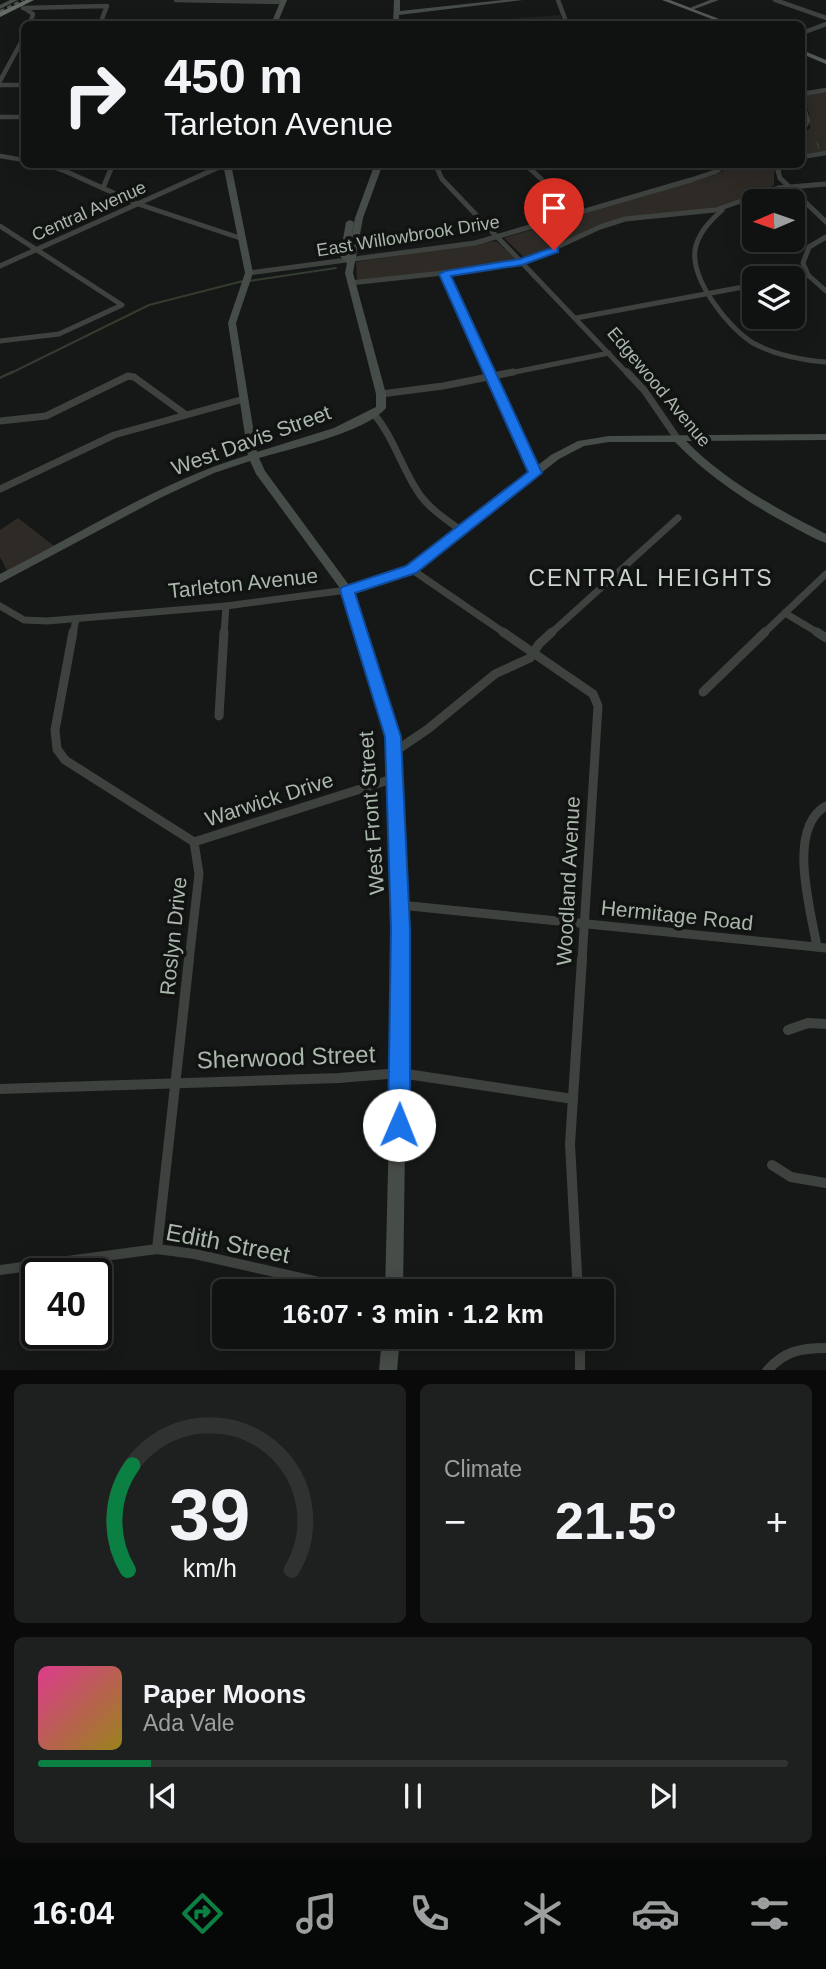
<!DOCTYPE html>
<html lang="en">
<head>
<meta charset="utf-8">
<style>
  :root { --surface:#101211; --page:#1e201f; --text:#f1f3f6; --muted:#9c9e9f; --line:#303231; --accent:#0b8043 }
  body { margin:0; font-family:Helvetica,sans-serif; background:var(--page); color:var(--text); height:100vh; display:flex; flex-direction:column; font-size:26px; white-space:nowrap }
  * { box-sizing:border-box; margin:0 }
  p { font-size:23px; color:var(--muted) }
  .icon { flex:none; width:38px; height:38px; fill:none; stroke:currentColor; stroke-width:2; stroke-linecap:round; stroke-linejoin:round }
  .map { position:relative; height:1370px; overflow:hidden }
  .panel { display:flex; flex-direction:column; gap:14px; padding:14px; background:#090a09; flex:1 }
  .panel>* { flex:none }
  .banner { position:absolute; left:21px; top:21px; width:784px; height:147px; border-radius:10px; box-shadow:0 4px 18px #0003,0 0 0 2px var(--line); background:#101211; color:var(--text); overflow:hidden }
  .needle { width:46px; rotate:268deg }
  .tools { position:absolute; left:742px; top:189px; display:grid; gap:14px }
  .tools a { display:grid; place-items:center; width:63px; height:63px; border-radius:10px; background:var(--surface); box-shadow:0 4px 18px #0003,0 0 0 2px var(--line); font-size:35px }
  .speed { position:absolute; left:21px; top:1258px; display:flex; gap:14px; font-size:35px; font-weight:700; text-align:center }
  .speed>* { display:grid; place-content:center; width:91px; height:91px; border-radius:50%; background:var(--surface); box-shadow:0 4px 18px #0003,0 0 0 2px var(--line); line-height:1 }
  .speed .limit { border:4px solid #111; border-radius:10px; background:#fff; color:#111 }
  .pin { position:absolute; display:grid; place-items:center; width:60px; height:60px; color:#fff; margin:-72px -30px; border-radius:50% 50% 50% 0; rotate:-45deg; box-shadow:0 0 7px #0007 }
  .pin .icon { rotate:45deg }
  .me { position:absolute; width:77px; margin:-38px; rotate:1deg; stroke-linejoin:round; filter:drop-shadow(0 0 5px #0008) }
  .turn { display:flex; align-items:center; gap:24px; height:147px; padding:0 28px; font-size:32px }
  .turn .icon { width:91px; height:91px; stroke-width:2.5 }
  .turn b { display:block; font-size:49px; line-height:60px }
  .big { font-size:52px; font-weight:700; line-height:1.1 }
  .panel .card { flex:1; display:flex; flex-direction:column; justify-content:center; gap:10px; min-width:0; padding:0 24px; border-radius:10px; background:var(--page) }
  .panel .dial { align-items:center; gap:0 }
  .dial svg { height:182px; overflow:visible; fill:none; stroke:var(--line); stroke-width:7; stroke-linecap:round; text-anchor:middle }
  .dial text { fill:var(--text); stroke:none }
  .song { display:flex; align-items:center; gap:21px }
  .cover { width:84px; height:84px; border-radius:10px; background:linear-gradient(135deg,hsl(330 70% 55%),hsl(50 70% 35%)) }
  .played { height:7px; border-radius:4px; background:linear-gradient(90deg,var(--accent) 15%,var(--line) 15%) }
  .keys { display:flex; justify-content:space-around; direction:ltr }
  .heat { display:flex; justify-content:space-between; align-items:center; font-size:38px; direction:ltr }
  .panel .tiles { flex:1; display:grid; gap:14px; grid-template-columns:1fr 1fr }
  .card:last-child { grid-column:span 2 }
  .trip { position:absolute; left:212px; top:1279px; width:402px; height:70px; border-radius:10px; background:var(--surface); box-shadow:0 4px 18px #0003,0 0 0 2px var(--line); font-weight:700; line-height:70px; text-align:center }
  .tab-bar { display:flex; height:112px; justify-content:space-around; align-items:center; background:#060707; color:var(--muted) }
  .tab-bar .icon { width:49px; height:49px }
  .tab-bar .on { color:var(--accent) }
  .tab-bar b { font-size:32px; color:var(--text) }
  .map>svg:first-child { display:block }
  .built { fill:#202220 }
  .green { fill:#2e2b27 }
  .lines { fill:none; stroke-linecap:round; stroke-linejoin:round }
  .stream-far1 { stroke:#323d30; stroke-width:2 }
  .stream { stroke:#323d30; stroke-width:2.5 }
  .street-far4 { stroke:#3d423e; stroke-width:4.5 }
  .street-far3 { stroke:#3d423e; stroke-width:5 }
  .street-far2 { stroke:#3d423e; stroke-width:7 }
  .street-far1 { stroke:#3d423e; stroke-width:9 }
  .street { stroke:#3d423e; stroke-width:10 }
  .secondary { fill:#464c47; fill-rule:evenodd }
  .primary { fill:#545b55; fill-rule:evenodd }
  .highway { fill:#646d65; fill-rule:evenodd }
  .rail { stroke:#545b56; stroke-width:2; stroke-dasharray:4.5 3.5; stroke-linecap:butt }
  .route { fill:#1a73e8; stroke:#114b97; stroke-width:2 }
  .labels { text-anchor:middle; dominant-baseline:central; stroke-width:7; stroke-linejoin:round; paint-order:stroke }
  .far-street-label { font-size:18px; fill:#aab7ab; stroke:#111312 }
  .street-label { font-size:21px; fill:#aab7ab; stroke:#111312 }
  .neighbourhood-label { font-size:23px; letter-spacing:2px; fill:#cad3cb; stroke:#111312 }
  .near-street-label { font-size:24px; fill:#aab7ab; stroke:#111312 }
</style>
</head>
<body>
<div class="map">
<svg width="826" height="1371" viewBox="0 0 826 1371">
  <rect width="100%" height="100%" fill="#161817"/>
  <!-- built -->
  <path class="built" d="M560,15L563,24H481V21Z"/>
  <!-- green -->
  <g class="green">
    <path d="M826,92V151L802,155V134L810,128L809,113L803,96Z"/>
    <path d="M730,165H779L774,172V185L766,190L706,210L611,221L554,249L525,258L504,238L715,175L728,168Z"/>
    <path d="M496,241L517,261L491,268L357,280L356,262Z"/>
    <path d="M18,518L58,549L9,574L0,557V530Z"/>
  </g>
  <g class="lines">
    <!-- stream-far1 -->
    <g class="stream-far1">
      <path d="M817,143L819,148"/>
      <path d="M249,281L336,268"/>
      <path d="M9,374L149,305L243,281"/>
    </g>
    <!-- stream -->
    <path class="stream" d="M0,378L12,372"/>
    <!-- street-far4 -->
    <g class="street-far4">
      <path d="M176,0L283,2"/>
      <path d="M558,0L567,24"/>
      <path d="M775,0L826,18"/>
      <path d="M23,8L107,6L100,24"/>
      <path d="M24,8L33,14L30,24"/>
      <path d="M567,24H645"/>
      <path d="M802,33L826,24"/>
      <path d="M0,81L24,37"/>
      <path d="M0,85H24"/>
      <path d="M802,94L826,90"/>
      <path d="M802,101L808,121L802,132"/>
      <path d="M0,117H24"/>
      <path d="M0,156L24,160"/>
      <path d="M802,157L826,153"/>
      <path d="M42,164L49,166"/>
      <path d="M298,164L373,165"/>
      <path d="M524,164L526,166"/>
      <path d="M222,166L227,164"/>
      <path d="M724,166L727,164"/>
      <path d="M781,166L783,164"/>
    </g>
    <!-- street-far3 -->
    <g class="street-far3">
      <path d="M44,164L65,171L138,204L243,239"/>
      <path d="M334,164L373,165"/>
      <path d="M435,164L442,179L628,374"/>
      <path d="M525,164L579,214"/>
      <path d="M783,164L778,171L780,178L826,222"/>
      <path d="M103,188L113,164"/>
      <path d="M722,210C710,221 698,233 695,250C691,280 728,328 753,343C775,355 801,360 826,362"/>
      <path d="M0,226L122,305L59,334L0,341"/>
      <path d="M826,237L809,247L803,263L808,275L826,291"/>
      <path d="M0,266L226,164"/>
      <path d="M249,273L475,243L691,180L715,172L726,164"/>
      <path d="M445,274L490,374"/>
      <path d="M793,278L808,275"/>
      <path d="M350,283L490,268L533,258L600,227L625,219L715,210L778,188L826,184"/>
      <path d="M576,318L754,285"/>
      <path d="M505,374L609,353"/>
    </g>
    <!-- street-far2 -->
    <g class="street-far2">
      <path d="M489,372L535,473"/>
      <path d="M627,372L644,390L677,438"/>
      <path d="M381,394L443,386L513,372"/>
      <path d="M374,414C395,439 402,470 420,495C431,510 447,520 462,531"/>
      <path d="M0,421L46,416L128,376L134,377L185,414"/>
      <path d="M0,489L114,435L244,399"/>
      <path d="M411,569L506,634"/>
      <path d="M0,606L24,620L47,621L226,606L347,590"/>
      <path d="M785,613L820,634"/>
      <path d="M73,634L76,619"/>
      <path d="M224,634L226,606"/>
      <path d="M550,634L678,518"/>
      <path d="M763,634L826,574"/>
    </g>
    <!-- street-far1 -->
    <g class="street-far1">
      <path d="M73,632L55,730L57,749L65,760L194,842L199,874L189,961"/>
      <path d="M503,632L593,694L598,706L582,961"/>
      <path d="M817,632L826,638"/>
      <path d="M703,692L765,632"/>
      <path d="M219,716L224,632"/>
      <path d="M394,752L428,729L495,674L530,658L539,644L552,632"/>
      <path d="M194,842L395,778"/>
      <path d="M400,905L826,948"/>
      <path d="M817,947C811,910 786,829 826,806"/>
    </g>
    <!-- street -->
    <g class="street">
      <path d="M788,1030L808,1023L826,1024"/>
      <path d="M0,1089L339,1078L400,1073L573,1099"/>
      <path d="M772,1165L791,1177L826,1183"/>
      <path d="M157,1249L189,959"/>
      <path d="M0,1270L157,1249L195,1254L363,1292"/>
      <path d="M578,1292L570,1144L582,959"/>
      <path d="M580,1337V1371"/>
      <path d="M767,1371C784,1351 801,1348 826,1348"/>
    </g>
    <!-- secondary -->
    <g class="secondary">
      <path d="M10,0H18L0,9V5Z"/>
      <path d="M281,0H287L277,24H271Z"/>
      <path d="M394,0H400V11L503,0H523L399,15V24H393Z"/>
      <path d="M710,0H719L692,10L687,9Z"/>
      <path d="M223,164H231L253,273L236,323L257,452L334,428L376,407V394L345,273L347,263L340,256L346,222L350,220L354,222L351,241L355,218L373,169L369,165L377,164L381,169L363,218L353,273L386,394V408C366,432 290,449 259,458L265,471L349,585L407,566L551,455L578,441L609,436L826,434V440L686,441C726,482 776,508 826,534V543C812,538 799,530 786,523C745,501 707,475 675,442H609L584,446L559,459L415,572L353,592L399,737L408,929L403,1292H385L394,929L387,737L342,591L256,474L250,461L214,473L160,498L0,583V574C82,533 159,482 248,455L228,323L245,273Z"/>
      <path d="M382,1337H400L397,1371H379Z"/>
    </g>
    <!-- primary -->
    <g class="primary">
      <path d="M662,0H670L732,24H725Z"/>
      <path d="M802,50L826,60V64L802,54Z"/>
    </g>
    <!-- highway -->
    <path class="highway" d="M26,0H34L0,17V12Z"/>
    <!-- rail -->
    <path class="rail" d="M0,11L23,0"/>
  </g>
  <!-- route -->
  <path class="route" d="M554,247H558V252L522,265L451,276L542,473L416,573L355,593L401,737L410,929V1125L406,1132L399,1135L392,1132L388,1125L391,929L385,737L340,590L342,587L406,566L528,472L439,274L445,271L520,259Z"/>
  <g class="labels">
    <!-- far-street labels -->
    <g class="far-street-label">
      <text transform="translate(89 211) rotate(-24)">Central Avenue</text>
      <text transform="translate(408 236) rotate(-9)">East Willowbrook Drive</text>
      <text transform="translate(659 387) rotate(50)">Edgewood Avenue</text>
    </g>
    <!-- street labels -->
    <g class="street-label">
      <text transform="translate(251 440) rotate(-20)">West Davis Street</text>
      <text transform="translate(243 583) rotate(-6)">Tarleton Avenue</text>
      <text transform="translate(269 799) rotate(-18)">Warwick Drive</text>
      <text transform="translate(371 813) rotate(-94)">West Front Street</text>
      <text transform="translate(568 881) rotate(-87)">Woodland Avenue</text>
      <text transform="translate(677 915) rotate(6)">Hermitage Road</text>
      <text transform="translate(173 936) rotate(-84)">Roslyn Drive</text>
    </g>
    <!-- neighbourhood labels -->
    <g class="neighbourhood-label">
      <text x="651" y="578">CENTRAL HEIGHTS</text>
    </g>
    <!-- near-street labels -->
    <g class="near-street-label">
      <text transform="translate(286 1057) rotate(-2)">Sherwood Street</text>
      <text transform="translate(228 1243) rotate(11)">Edith Street</text>
    </g>
  </g>
</svg>
<div class="tools">
<a><svg class="needle" viewBox="-14 -14 28 28"><path d="M0-13l5 13h-10z" fill="#e53935"/><path d="M0 13l5-13h-10z" fill="#9c9e9f"/></svg></a>
<a><svg class="icon" aria-label="layers" viewBox="0 0 24 24"><path d="M12 4l9 5-9 5-9-5zM3 14l9 5 9-5"/></svg></a>
</div>
<div class="speed"><div class="limit">40</div></div>
<div class="pin" style="left:554px;top:250px;background:#d93025"><svg class="icon" aria-label="arrive" viewBox="0 0 24 24"><path d="M6 21V4h12l-3 4 3 4H6"/></svg></div>
<svg class="me" style="left:399px;top:1125px" viewBox="-20 -20 40 40"><circle r="19" fill="#fff"/><path d="M0-13L10 11 0 6-10 11z" fill="#1a73e8"/></svg>
<div class="trip">16:07 · 3 min · 1.2 km</div>
<div class="banner">
<div class="turn"><svg class="icon" aria-label="right" viewBox="0 0 24 24"><path d="M7 20v-9h11M14 6l5 5-5 5"/></svg><div><b>450 m</b>Tarleton Avenue</div></div>
</div>
</div>
<section class="panel">
<div class="tiles">
<div class="card dial"><svg viewBox="0 0 100 80">
<path d="M14 69A42 42 0 1 1 86 69"/>
<path d="M14 69A42 42 0 0 1 16 23" stroke="#0b8043"/>
<text x="50" y="56" font-size="32" font-weight="700">39</text>
<text x="50" y="72" font-size="11">km/h</text>
</svg></div>
<div class="card"><p>Climate</p>
<div class="heat"><a>−</a><b class="big">21.5°</b><a>+</a></div>
</div>
<div class="card">
<div class="song"><i class="cover"></i><div><b>Paper Moons</b><p>Ada Vale</p></div></div>
<div class="played"></div>
<div class="keys"><svg class="icon" aria-label="previous" viewBox="0 0 24 24"><path d="M18 5L8 12l10 7zM5 5v14"/></svg><svg class="icon" aria-label="pause" viewBox="0 0 24 24"><path d="M8 5v14M16 5v14"/></svg><svg class="icon" aria-label="next" viewBox="0 0 24 24"><path d="M6 5l10 7-10 7zM19 5v14"/></svg></div>
</div>
</div>
</section>
<nav class="tab-bar">
<b>16:04</b>
<svg class="icon on" aria-label="directions" viewBox="0 0 24 24"><path d="M12 3l9 9-9 9-9-9zM9 14v-3h6M13 9l2 2-2 2"/></svg>
<svg class="icon" aria-label="music" viewBox="0 0 24 24"><path d="M9 18V5l10-2v13"/><circle cx="6" cy="18" r="3"/><circle cx="16" cy="16" r="3"/></svg>
<svg class="icon" aria-label="phone" viewBox="0 0 24 24"><path d="M5 4h4l2 5-3 2q2 4 5 5l2-3 5 2v4C11 20 4 13 5 4z"/></svg>
<svg class="icon" aria-label="climate" viewBox="0 0 24 24"><path d="M12 3v18M4 7l16 10M4 17L20 7"/></svg>
<svg class="icon" aria-label="car" viewBox="0 0 24 24"><path d="M5 17H2v-5l4-1 3-4h7l3 4 3 1v5h-3M9 17h6M6 11h13"/><circle cx="7" cy="17" r="2"/><circle cx="17" cy="17" r="2"/></svg>
<svg class="icon" aria-label="filters" viewBox="0 0 24 24"><path d="M4 7h16M4 17h16"/><circle cx="9" cy="7" r="2"/><circle cx="15" cy="17" r="2"/></svg>
</nav>
</body>
</html>
